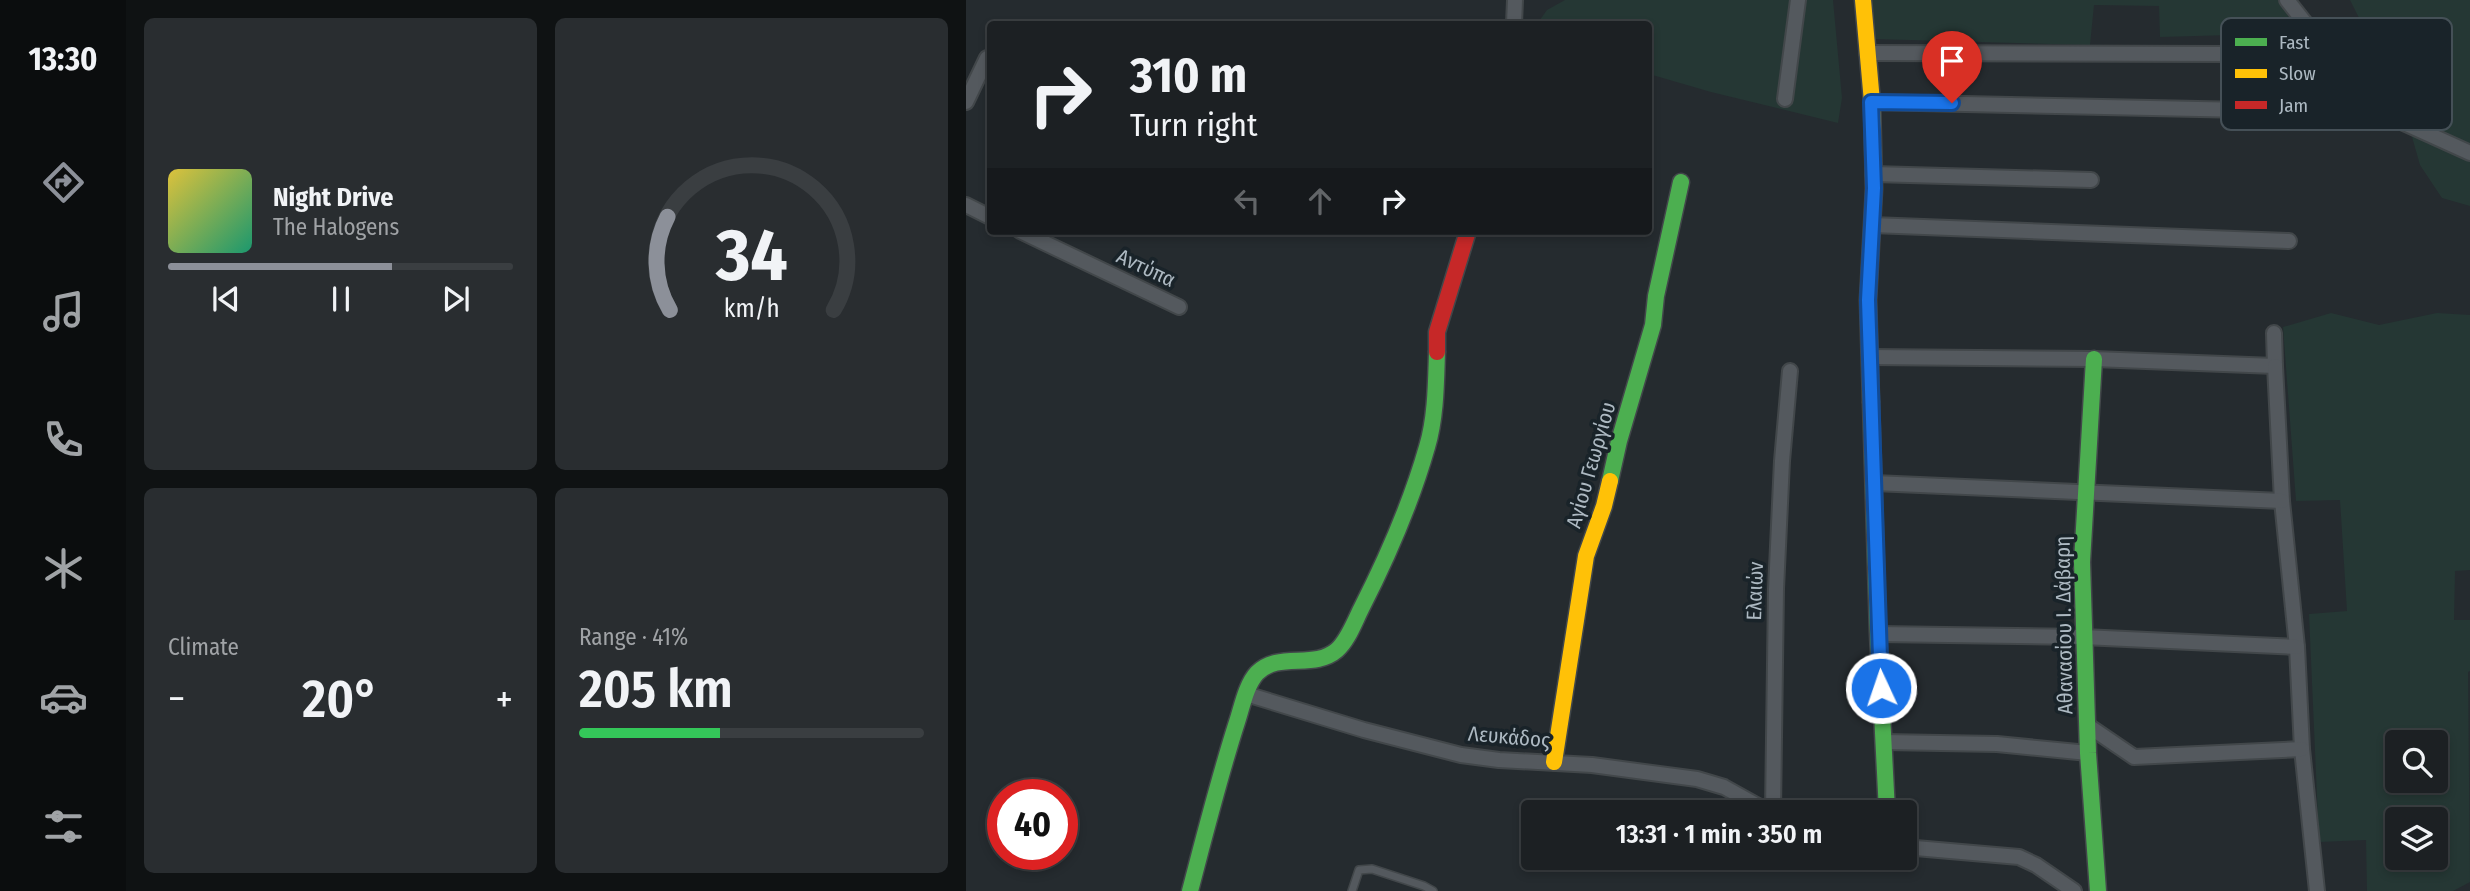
<!DOCTYPE html>
<html lang="en">
<head>
<meta charset="utf-8">
<style>
  :root { --surface:#1c2023; --page:#292d30; --text:#f1f3f6; --muted:#a0a3a6; --line:#3a3e41; --accent:#8c9099 }
  body { margin:0; font-family:"Fira Sans Condensed",sans-serif; background:var(--page); color:var(--text); height:100vh; display:flex; flex-direction:column; font-size:26px; white-space:nowrap }
  * { box-sizing:border-box; margin:0 }
  p { font-size:23px; color:var(--muted) }
  .icon { flex:none; width:38px; height:38px; fill:none; stroke:currentColor; stroke-width:2; stroke-linecap:round; stroke-linejoin:round }
  .map { position:relative; flex:1; overflow:hidden }
  .side { display:flex; flex-direction:column; gap:18px; padding:18px; background:#0f1213; width:840px }
  .side>* { flex:none }
  .banner { position:absolute; left:21px; top:21px; width:665px; height:214px; border-radius:7px; box-shadow:0 4px 10px #0003,0 0 0 2px var(--line); background:#1c2023; color:var(--text); overflow:hidden }
  .fabs { position:absolute; left:1419px; top:730px; display:grid; gap:14px }
  .fabs a { display:grid; place-items:center; width:63px; height:63px; border-radius:7px; background:var(--surface); box-shadow:0 4px 10px #0003,0 0 0 2px var(--line); font-size:35px }
  .speed { position:absolute; left:21px; top:779px; display:flex; gap:14px; font-size:35px; font-weight:700; text-align:center }
  .speed>* { display:grid; place-content:center; width:91px; height:91px; border-radius:50%; background:var(--surface); box-shadow:0 4px 10px #0003,0 0 0 2px var(--line); line-height:1 }
  .speed .limit { border:10px solid #d22; background:#fff; color:#111 }
  .pin { position:absolute; display:grid; place-items:center; width:60px; height:60px; color:#fff; margin:-72px -30px; border-radius:50% 50% 50% 0; rotate:-45deg; box-shadow:0 0 7px #0007 }
  .pin .icon { rotate:45deg }
  .me { position:absolute; width:77px; margin:-38px; rotate:357deg; stroke-linejoin:round; filter:drop-shadow(0 0 5px #0008) }
  .turn { display:flex; align-items:center; gap:24px; height:147px; padding:0 28px; font-size:32px }
  .turn .icon { width:91px; height:91px; stroke-width:2.5 }
  .turn b { display:block; font-size:49px; line-height:60px }
  .lanes { display:flex; align-items:center; height:66px; padding:0 28px; background:#0003; justify-content:center; gap:35px; direction:ltr }
  .lanes .off { opacity:.35 }
  .big { font-size:52px; font-weight:600; line-height:1.1 }
  .side .card { flex:1; display:flex; flex-direction:column; justify-content:center; gap:10px; min-width:0; padding:0 24px; border-radius:10px; background:var(--page) }
  .side .dial { align-items:center; gap:0 }
  .dial svg { height:182px; overflow:visible; fill:none; stroke:var(--line); stroke-width:7; stroke-linecap:round; text-anchor:middle }
  .dial text { fill:var(--text); stroke:none }
  .song { display:flex; align-items:center; gap:21px }
  .cover { width:84px; height:84px; border-radius:10px; background:linear-gradient(135deg,hsl(50 70% 55%),hsl(160 70% 35%)) }
  .played { height:7px; border-radius:4px; background:linear-gradient(90deg,var(--accent) 65%,var(--line) 65%) }
  .keys { display:flex; justify-content:space-around; direction:ltr }
  .heat { display:flex; justify-content:space-between; align-items:center; font-size:38px; direction:ltr }
  .charge { height:10px; border-radius:5px; background:linear-gradient(90deg,#34c759 41%,var(--line) 0) }
  .side .tiles { flex:1; display:grid; gap:18px; grid-template-columns:repeat(2,1fr) }
  .trip { position:absolute; left:555px; top:800px; width:396px; height:70px; border-radius:7px; background:var(--surface); box-shadow:0 4px 10px #0003,0 0 0 2px var(--line); font-weight:600; line-height:70px; text-align:center }
  main { display:flex; flex:1; min-height:0 }
  .menu { display:flex; flex-direction:column; width:126px; justify-content:space-around; align-items:center; background:#0b0d0e; color:var(--muted) }
  .menu .icon { width:49px; height:49px }
  .menu .active { color:var(--accent) }
  .menu b { font-size:32px; color:var(--text) }
  .map>svg:first-child { display:block }
  .green { fill:#253734; fill-rule:evenodd }
  .lines { fill:none; stroke-linecap:round; stroke-linejoin:round }
  .lane-casing { stroke:#42474a; stroke-width:10 }
  .street-casing { stroke:#42474a; stroke-width:18 }
  .fast-casing { stroke:#42474a; stroke-width:19 }
  .slow-casing { stroke:#42474a; stroke-width:19 }
  .jam-casing { stroke:#42474a; stroke-width:19 }
  .lane { stroke:#54595e; stroke-width:7 }
  .street { stroke:#54595e; stroke-width:14 }
  .fast { stroke:#4caf50; stroke-width:16 }
  .slow { stroke:#ffc107; stroke-width:16 }
  .jam { stroke:#c62828; stroke-width:16 }
  .route-casing { stroke:#114b97; stroke-width:18 }
  .route { stroke:#1a73e8; stroke-width:12 }
  .labels { text-anchor:middle; dominant-baseline:central; stroke-width:7; stroke-linejoin:round; paint-order:stroke }
  .street-label { font-size:21px; fill:#adb9c2; stroke:#192329 }
  .key { fill:#192329; stroke:#455057; stroke-width:2 }
  .key-label { font-size:19px; fill:#adb9c2 }
</style>
</head>
<body>
<main>
<nav class="menu">
<b>13:30</b>
<svg class="icon active" aria-label="directions" viewBox="0 0 24 24"><path d="M12 3l9 9-9 9-9-9zM9 14v-3h6M13 9l2 2-2 2"/></svg>
<svg class="icon" aria-label="music" viewBox="0 0 24 24"><path d="M9 18V5l10-2v13"/><circle cx="6" cy="18" r="3"/><circle cx="16" cy="16" r="3"/></svg>
<svg class="icon" aria-label="phone" viewBox="0 0 24 24"><path d="M5 4h4l2 5-3 2q2 4 5 5l2-3 5 2v4C11 20 4 13 5 4z"/></svg>
<svg class="icon" aria-label="climate" viewBox="0 0 24 24"><path d="M12 3v18M4 7l16 10M4 17L20 7"/></svg>
<svg class="icon" aria-label="car" viewBox="0 0 24 24"><path d="M5 17H2v-5l4-1 3-4h7l3 4 3 1v5h-3M9 17h6M6 11h13"/><circle cx="7" cy="17" r="2"/><circle cx="17" cy="17" r="2"/></svg>
<svg class="icon" aria-label="filters" viewBox="0 0 24 24"><path d="M4 7h16M4 17h16"/><circle cx="9" cy="7" r="2"/><circle cx="15" cy="17" r="2"/></svg>
</nav>
<section class="side">
<div class="tiles">
<div class="card">
<div class="song"><i class="cover"></i><div><b>Night Drive</b><p>The Halogens</p></div></div>
<div class="played"></div>
<div class="keys"><svg class="icon" aria-label="previous" viewBox="0 0 24 24"><path d="M18 5L8 12l10 7zM5 5v14"/></svg><svg class="icon" aria-label="pause" viewBox="0 0 24 24"><path d="M8 5v14M16 5v14"/></svg><svg class="icon" aria-label="next" viewBox="0 0 24 24"><path d="M6 5l10 7-10 7zM19 5v14"/></svg></div>
</div>
<div class="card dial"><svg viewBox="0 0 100 80">
<path d="M14 69A42 42 0 1 1 86 69"/>
<path d="M14 69A42 42 0 0 1 13 28" stroke="#8c9099"/>
<text x="50" y="56" font-size="32" font-weight="700">34</text>
<text x="50" y="72" font-size="11">km/h</text>
</svg></div>
<div class="card"><p>Climate</p>
<div class="heat"><a>−</a><b class="big">20°</b><a>+</a></div>
</div>
<div class="card"><p>Range · 41%</p><b class="big">205 km</b><div class="charge"></div></div>
</div>
</section>
<div class="map">
<svg width="1504" height="891" viewBox="0 0 1504 891">
  <rect width="100%" height="100%" fill="#252b2f"/>
  <!-- green -->
  <g class="green">
    <path d="M599,0H867L876,98L872,123L745,92L683,74L682,24H571L581,10Z"/>
    <path d="M906,0H1312L1323,16L1301,34L1194,37L1193,6L1128,5L1124,45L909,39Z"/>
    <path d="M1384,0H1504V206L1476,198L1454,165L1437,105Z"/>
    <path d="M1365,313L1413,325L1471,313L1504,315V570L1489,571L1488,620H1504V671L1502,672L1504,882L1487,891H1401L1400,840L1353,842L1343,614L1381,611L1374,500L1330,501L1317,327ZM1432,742H1470V780H1432ZM1432,819H1470V858H1432Z"/>
  </g>
  <g class="lines">
    <!-- lane casing -->
    <g class="lane-casing">
      <path id="lane" d="M386,891L393,870L406,869L458,886L467,891"/>
    </g>
    <!-- street casing -->
    <g class="street-casing">
      <g id="street">
        <path d="M1321,0L1407,109L1504,153"/>
        <path d="M548,24L549,0"/>
        <path d="M901,53L1272,54L1282,53L1315,36L1362,49"/>
        <path d="M819,99L832,0"/>
        <path d="M0,102L21,58"/>
        <path d="M906,102L1280,110"/>
        <path d="M907,174L1125,180"/>
        <path d="M0,205L24,217"/>
        <path d="M906,225L1323,241"/>
        <path d="M54,231L213,307"/>
        <path d="M904,357L1128,359L1309,366L1308,333"/>
        <path d="M1309,366L1316,501L1331,647L1336,749L1351,891"/>
        <path d="M908,483L1316,501"/>
        <path d="M912,634L1117,637L1331,647"/>
        <path d="M280,694L398,730L495,755L533,760L626,765L731,779L758,787L803,812"/>
        <path d="M1121,725L1168,757L1336,749"/>
        <path d="M918,742L1031,744L1122,753"/>
        <path d="M807,812L810,589L816,461L824,371"/>
        <path d="M938,847L1053,857L1070,865L1108,891"/>
      </g>
    </g>
    <!-- fast casing -->
    <g class="fast-casing">
      <g id="fast">
        <path d="M1128,359L1116,562L1122,753L1132,891"/>
        <path d="M905,402L912,634L921,812"/>
        <path d="M644,481L653,441L687,325L690,296L715,182"/>
        <path d="M224,891C239,834 253,778 271,722C276,707 280,685 291,673C313,651 348,670 371,650C382,640 388,623 395,609C421,558 445,503 461,447C470,417 470,382 471,352"/>
      </g>
    </g>
    <!-- slow casing -->
    <g class="slow-casing">
      <g id="slow">
        <path d="M897,0L906,102L908,189L902,300L905,402"/>
        <path d="M588,762L620,556L638,506L644,481"/>
      </g>
    </g>
    <!-- jam casing -->
    <g class="jam-casing">
      <path id="jam" d="M471,352V332L502,231"/>
    </g>
    <!-- lane -->
    <use href="#lane" class="lane"/>
    <!-- street -->
    <use href="#street" class="street"/>
    <!-- fast -->
    <use href="#fast" class="fast"/>
    <!-- slow -->
    <use href="#slow" class="slow"/>
    <!-- jam -->
    <use href="#jam" class="jam"/>
  </g>
  <g class="lines">
    <!-- route casing -->
    <g class="route-casing">
      <path id="route" d="M915,688L902,300L908,188L905,102L986,103"/>
    </g>
    <!-- route -->
    <use href="#route" class="route"/>
  </g>
  <g class="labels">
    <!-- street labels -->
    <g class="street-label">
      <text transform="translate(180 268) rotate(25)">Αντύπα</text>
      <text transform="translate(625 465) rotate(-74)">Αγίου Γεωργίου</text>
      <text transform="translate(789 591) rotate(-88)">Ελαιών</text>
      <text transform="translate(1098 625) rotate(-91)">Αθανασίου Ι. Δάβαρη</text>
      <text transform="translate(543 737) rotate(5)">Λευκάδος</text>
    </g>
  </g>
  <!-- legend -->
  <rect x="1255" y="18" width="231" height="112" rx="10" class="key"/>
  <rect x="1269" y="38" width="32" height="8" fill="#4caf50"/>
  <rect x="1269" y="69" width="32" height="9" fill="#ffc107"/>
  <rect x="1269" y="101" width="32" height="8" fill="#c62828"/>
  <g class="key-label">
    <text x="1313" y="49">Fast</text>
    <text x="1313" y="80">Slow</text>
    <text x="1313" y="112">Jam</text>
  </g>
</svg>
<div class="fabs">
<a><svg class="icon" aria-label="search" viewBox="0 0 24 24"><circle cx="10" cy="10" r="6"/><path d="M15 15l6 6"/></svg></a>
<a><svg class="icon" aria-label="layers" viewBox="0 0 24 24"><path d="M12 4l9 5-9 5-9-5zM3 14l9 5 9-5"/></svg></a>
</div>
<div class="speed"><div class="limit">40</div></div>
<div class="pin" style="left:986px;top:103px;background:#d93025"><svg class="icon" aria-label="arrive" viewBox="0 0 24 24"><path d="M6 21V4h12l-3 4 3 4H6"/></svg></div>
<svg class="me" style="left:915px;top:688px" viewBox="-20 -20 40 40"><circle r="17" fill="#1a73e8" stroke="#fff" stroke-width="3"/><path d="M0-11L8 9 0 5-8 9z" fill="#fff"/></svg>
<div class="trip">13:31 · 1 min · 350 m</div>
<div class="banner">
<div class="turn"><svg class="icon" aria-label="right" viewBox="0 0 24 24"><path d="M7 20v-9h11M14 6l5 5-5 5"/></svg><div><b>310 m</b>Turn right</div></div>
<div class="lanes"><svg class="icon off" aria-label="left" viewBox="0 0 24 24"><path d="M17 20v-9H6M10 6l-5 5 5 5"/></svg><svg class="icon off" aria-label="ahead" viewBox="0 0 24 24"><path d="M12 20V5M6 11l6-6 6 6"/></svg><svg class="icon" aria-label="right" viewBox="0 0 24 24"><path d="M7 20v-9h11M14 6l5 5-5 5"/></svg></div>
</div>
</div>
</main>
</body>
</html>
